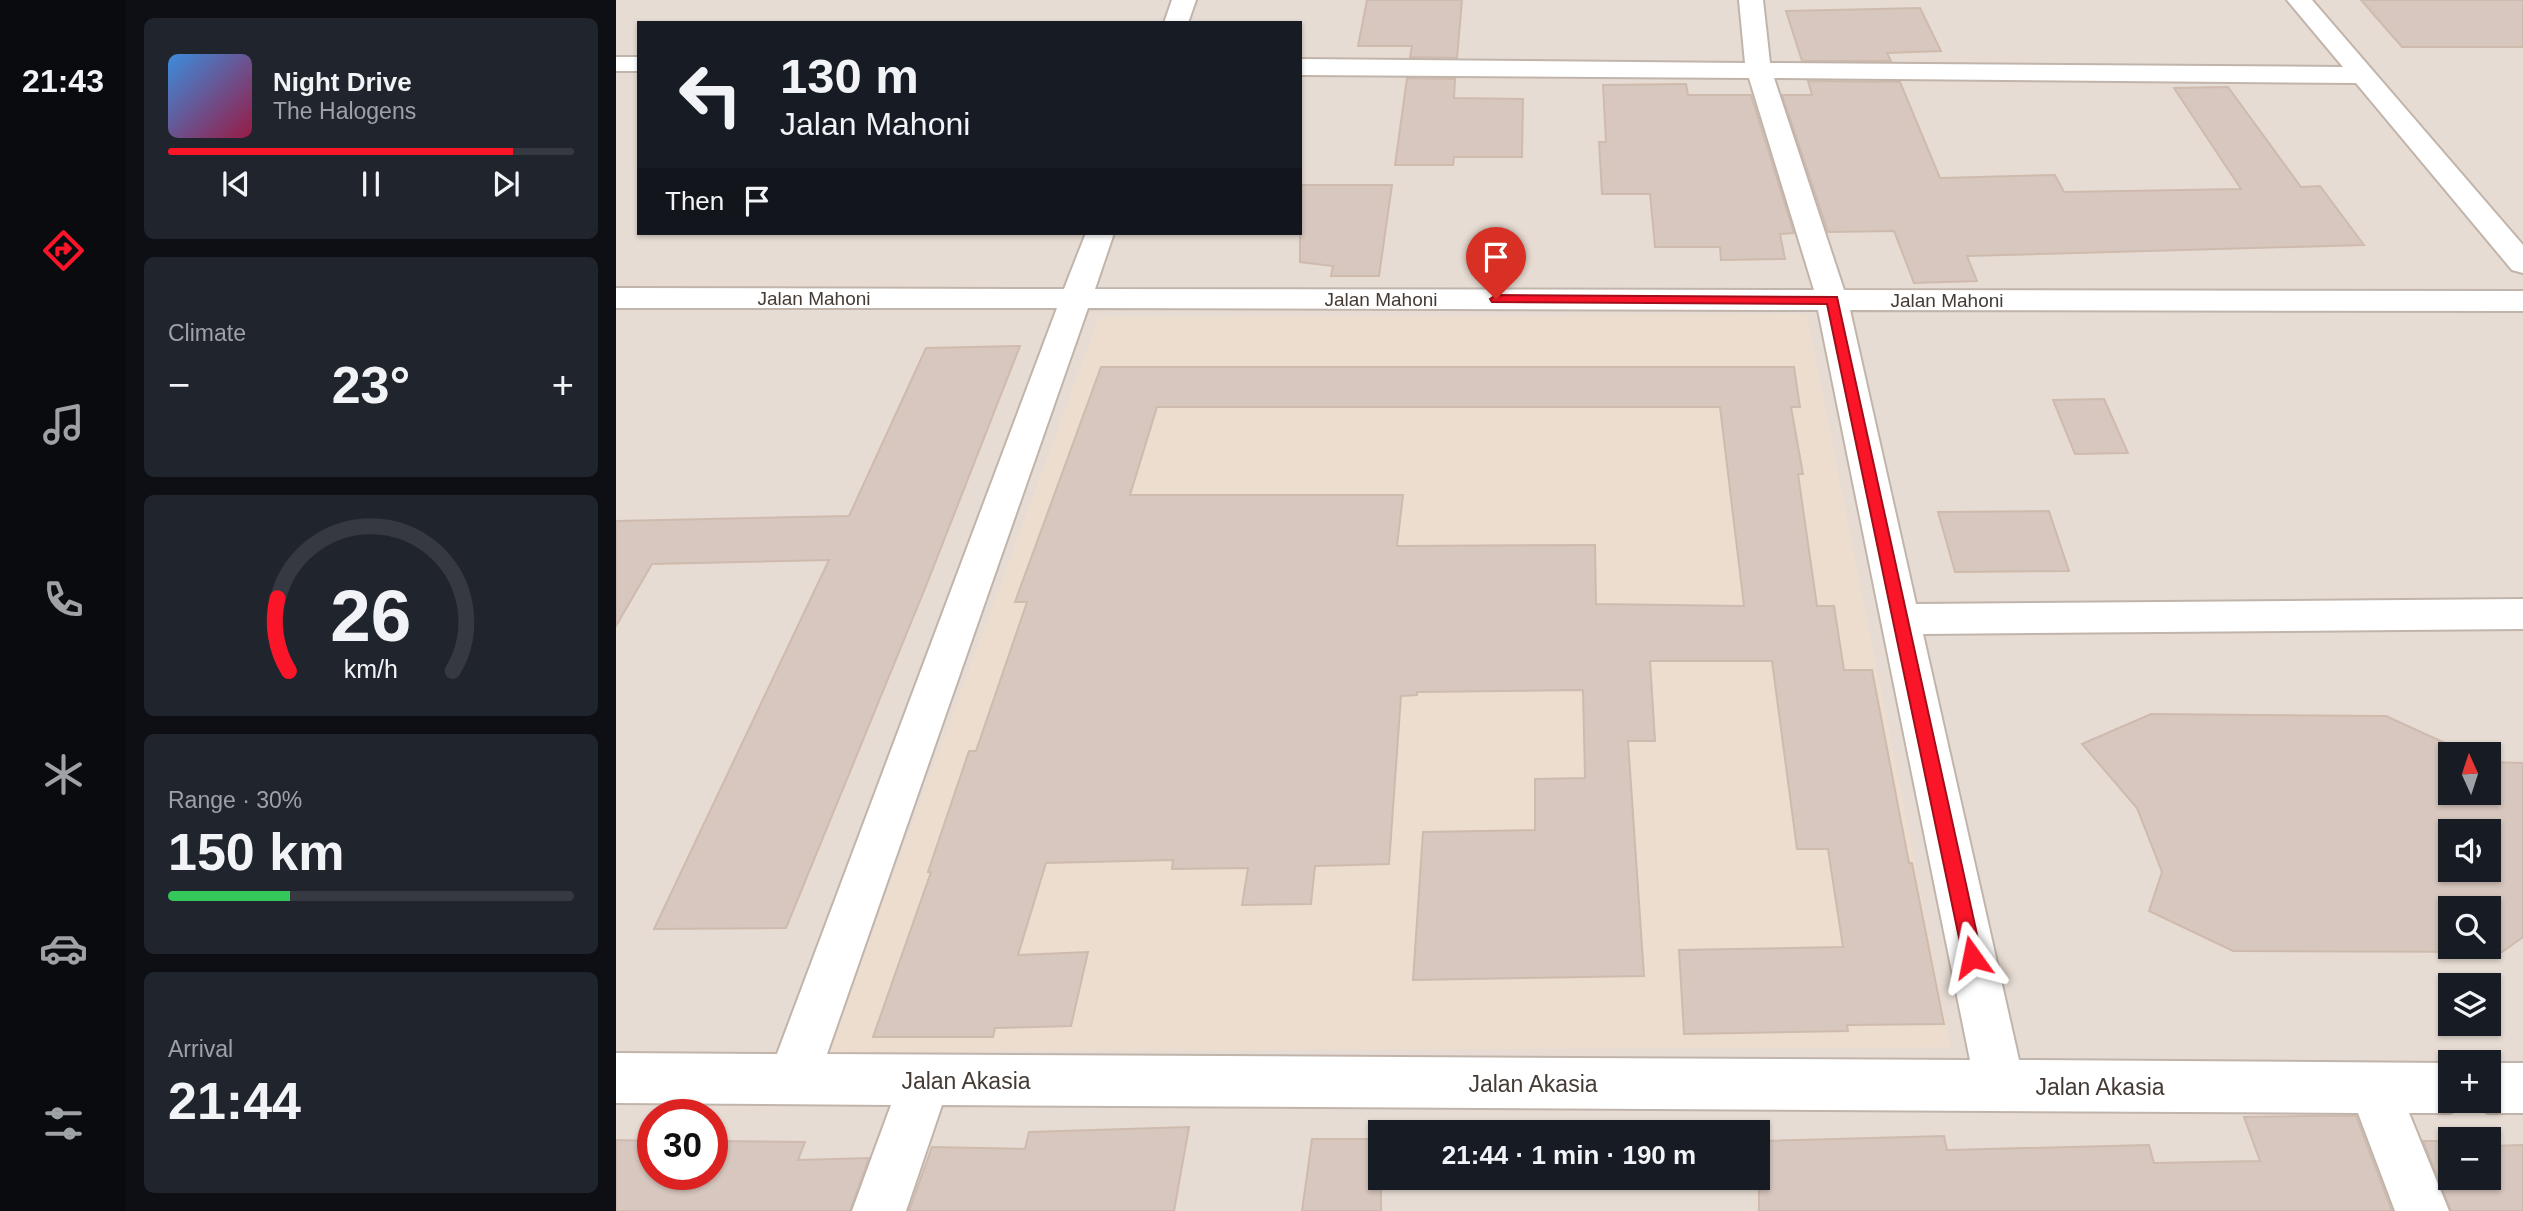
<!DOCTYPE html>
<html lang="en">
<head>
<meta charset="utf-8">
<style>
  :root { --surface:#171b24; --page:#20242c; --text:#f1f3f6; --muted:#9ea1a6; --line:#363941; --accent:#fa1528 }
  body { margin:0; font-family:Arial,sans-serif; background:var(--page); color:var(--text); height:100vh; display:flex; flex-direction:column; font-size:26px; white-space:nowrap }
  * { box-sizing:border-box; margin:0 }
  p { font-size:23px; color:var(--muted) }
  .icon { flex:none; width:38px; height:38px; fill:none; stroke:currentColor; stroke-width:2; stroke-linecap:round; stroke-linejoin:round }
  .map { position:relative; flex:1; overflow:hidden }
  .drawer { display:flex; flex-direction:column; gap:18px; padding:18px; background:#0d0f14; width:490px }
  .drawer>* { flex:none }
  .hud { position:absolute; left:21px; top:21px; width:665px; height:214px; border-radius:0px; box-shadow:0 2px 5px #0004; background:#171b24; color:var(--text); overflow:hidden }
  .needle { width:46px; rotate:357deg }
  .fabs { position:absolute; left:1822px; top:742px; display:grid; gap:14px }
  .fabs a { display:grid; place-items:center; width:63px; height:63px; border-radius:0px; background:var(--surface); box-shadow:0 2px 5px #0004; font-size:35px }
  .speed { position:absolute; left:21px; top:1099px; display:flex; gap:14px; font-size:35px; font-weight:700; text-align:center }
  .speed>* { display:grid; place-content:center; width:91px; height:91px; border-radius:50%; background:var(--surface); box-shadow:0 2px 5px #0004; line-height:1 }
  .speed .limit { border:10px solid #d22; background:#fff; color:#111 }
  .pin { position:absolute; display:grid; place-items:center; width:60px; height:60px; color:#fff; margin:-72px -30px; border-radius:50% 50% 50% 0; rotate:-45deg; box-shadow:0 0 7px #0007 }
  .pin .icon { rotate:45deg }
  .me { position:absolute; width:77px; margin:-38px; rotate:348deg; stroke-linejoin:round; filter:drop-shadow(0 0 5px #0008) }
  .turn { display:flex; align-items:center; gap:24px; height:147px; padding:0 28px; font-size:32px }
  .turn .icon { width:91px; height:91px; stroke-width:2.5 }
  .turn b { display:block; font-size:49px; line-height:60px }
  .then { display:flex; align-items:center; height:66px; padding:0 28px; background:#0003; gap:14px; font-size:26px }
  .big { font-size:52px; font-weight:800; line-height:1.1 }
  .drawer .widget { flex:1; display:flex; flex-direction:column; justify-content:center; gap:10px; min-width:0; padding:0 24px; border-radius:10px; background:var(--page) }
  .drawer .dial { align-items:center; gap:0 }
  .dial svg { height:182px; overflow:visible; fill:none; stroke:var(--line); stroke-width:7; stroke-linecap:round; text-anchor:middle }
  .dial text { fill:var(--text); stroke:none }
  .song { display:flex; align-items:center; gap:21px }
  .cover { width:84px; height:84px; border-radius:10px; background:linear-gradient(135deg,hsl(210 70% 55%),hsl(340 70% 35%)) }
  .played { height:7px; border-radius:4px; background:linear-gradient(90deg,var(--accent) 85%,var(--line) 85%) }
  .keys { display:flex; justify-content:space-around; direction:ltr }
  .heat { display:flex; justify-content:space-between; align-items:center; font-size:38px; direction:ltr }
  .charge { height:10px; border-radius:5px; background:linear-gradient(90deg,#34c759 30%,var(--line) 0) }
  .trip { position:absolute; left:752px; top:1120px; width:402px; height:70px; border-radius:0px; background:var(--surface); box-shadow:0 2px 5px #0004; font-weight:800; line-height:70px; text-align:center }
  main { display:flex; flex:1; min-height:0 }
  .tab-bar { display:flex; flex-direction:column; width:126px; justify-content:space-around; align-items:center; background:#090b0e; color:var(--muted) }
  .tab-bar .icon { width:49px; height:49px }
  .tab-bar .current { color:var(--accent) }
  .tab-bar b { font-size:32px; color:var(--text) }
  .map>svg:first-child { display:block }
  .residential { fill:#e7dcd3; fill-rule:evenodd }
  .education { fill:#ecddcf }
  .building { fill:#d7c7be; stroke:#cfbaae; stroke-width:2; fill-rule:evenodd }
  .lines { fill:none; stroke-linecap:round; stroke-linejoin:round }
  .minor-casing { stroke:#c1b4ab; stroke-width:4 }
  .minor { fill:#fff; fill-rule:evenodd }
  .route { fill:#fa1528; stroke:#a20e1a; stroke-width:2 }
  .labels { text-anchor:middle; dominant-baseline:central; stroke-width:5; stroke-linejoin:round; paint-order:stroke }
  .street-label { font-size:19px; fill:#453b35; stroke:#fff }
  .near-street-label { font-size:23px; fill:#453b35; stroke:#fff }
</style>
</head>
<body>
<main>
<nav class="tab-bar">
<b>21:43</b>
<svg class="icon current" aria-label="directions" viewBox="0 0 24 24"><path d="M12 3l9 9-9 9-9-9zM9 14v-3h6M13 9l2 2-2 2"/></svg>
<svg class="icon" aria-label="music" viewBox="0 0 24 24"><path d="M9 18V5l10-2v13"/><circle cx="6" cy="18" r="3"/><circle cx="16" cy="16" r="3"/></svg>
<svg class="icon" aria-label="phone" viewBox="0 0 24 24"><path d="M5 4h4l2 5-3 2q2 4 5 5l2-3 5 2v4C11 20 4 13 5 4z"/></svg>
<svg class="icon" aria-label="climate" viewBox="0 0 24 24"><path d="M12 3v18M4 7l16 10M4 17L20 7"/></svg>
<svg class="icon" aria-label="car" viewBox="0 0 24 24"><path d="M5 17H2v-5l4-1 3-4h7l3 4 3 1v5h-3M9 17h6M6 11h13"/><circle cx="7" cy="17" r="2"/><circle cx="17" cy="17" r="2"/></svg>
<svg class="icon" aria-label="filters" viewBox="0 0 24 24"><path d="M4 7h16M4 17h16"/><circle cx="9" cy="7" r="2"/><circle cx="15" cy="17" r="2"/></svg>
</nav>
<section class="drawer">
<div class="widget">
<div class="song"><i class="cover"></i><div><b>Night Drive</b><p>The Halogens</p></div></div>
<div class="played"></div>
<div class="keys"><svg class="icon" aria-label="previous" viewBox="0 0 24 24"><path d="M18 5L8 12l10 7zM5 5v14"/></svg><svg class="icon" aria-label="pause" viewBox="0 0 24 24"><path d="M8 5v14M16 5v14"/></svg><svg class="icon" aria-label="next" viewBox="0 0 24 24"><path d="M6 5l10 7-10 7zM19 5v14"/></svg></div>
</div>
<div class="widget"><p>Climate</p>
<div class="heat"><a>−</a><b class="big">23°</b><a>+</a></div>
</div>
<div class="widget dial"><svg viewBox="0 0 100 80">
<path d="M14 69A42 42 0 1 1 86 69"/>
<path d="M14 69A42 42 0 0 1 9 37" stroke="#fa1528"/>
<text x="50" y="56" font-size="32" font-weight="700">26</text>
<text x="50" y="72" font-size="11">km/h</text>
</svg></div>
<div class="widget"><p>Range · 30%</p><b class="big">150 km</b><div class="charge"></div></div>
<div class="widget"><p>Arrival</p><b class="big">21:44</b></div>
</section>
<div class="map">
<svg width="1907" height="1211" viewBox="0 0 1907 1211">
  <rect width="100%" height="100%" fill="#f3ebe5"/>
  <!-- residential -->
  <path class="residential" d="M0,0H1907V1211H0ZM23,23H684V233H23ZM1834,754H1872V793H1834ZM1834,831H1872V870H1834ZM1834,908H1872V947H1834ZM1834,985H1872V1024H1834ZM1834,1062H1872V1101H1834ZM37,1115H96V1174H37ZM765,1132H1143V1178H765ZM1834,1139H1872V1178H1834Z"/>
  <!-- education -->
  <path class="education" d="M1191,314L1335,1047L212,1052L483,317Z"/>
  <!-- building -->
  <g class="building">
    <path d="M751,0H846L841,58L794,57L796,46H742Z"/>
    <path d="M1745,0H1907V47H1786Z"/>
    <path d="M1304,8L1325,51L1271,53L1275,61H1186L1170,11Z"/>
    <path d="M791,78L839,79L838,98L907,99L906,157H838L837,165H779Z"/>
    <path d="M1192,81L1284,82L1324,178L1439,175L1448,192L1625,189L1558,88L1612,87L1685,187L1704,186L1748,245L1351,256L1361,281L1298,283L1278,231L1212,232L1166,95H1196Z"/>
    <path d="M1070,84L1072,95H1135L1178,233L1164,234L1169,259L1105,260L1104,247H1039L1034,194H986L983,142H990L987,85Z"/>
    <path d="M684,185H776L763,276H715L717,266L684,262Z"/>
    <path d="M404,346L310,586L170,928L38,929L213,560L36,564L0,626V521L233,516L310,348Z"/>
    <path d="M485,367H1178L1184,407H1175L1187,474H1182L1201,606H1218L1228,670H1256L1293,863H1296L1328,1024L1231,1025L1232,1031L1068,1034L1063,950L1227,947L1212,849H1181L1156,661H1034L1039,741H1012L1028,976L797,980L807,832L919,830V779L969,778L967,690L801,692V695L785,696L773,864L699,866L695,904L626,905L632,868L556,869L557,860L430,863L402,955L472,952L455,1026L379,1028L377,1037H257L315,872H312L353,751H360L411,602H399ZM541,407H1104L1128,606L980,604L979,545L781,546L787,495H514Z"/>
    <path d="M1488,399L1512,453L1459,454L1437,400Z"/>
    <path d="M1433,511L1453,571L1339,572L1322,512Z"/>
    <path d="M1535,714L1770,716L1853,754H1834V793H1872V762L1907,763V937L1886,952L1617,951L1533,911L1546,872L1521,808L1466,744ZM1834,831H1872V870H1834ZM1834,908H1872V947H1834Z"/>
    <path d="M1684,1116H1740L1776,1211H1143V1141L1328,1136L1331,1150L1533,1145L1538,1163L1644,1161L1628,1117Z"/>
    <path d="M573,1127L558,1211H293L316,1147L409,1149L413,1132Z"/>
    <path d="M696,1139H765V1211H686Z"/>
    <path d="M0,1140L37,1141V1174H96V1141L189,1142L182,1160L253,1158L234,1211H0Z"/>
    <path d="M1872,1140L1876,1146L1907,1145V1211H1835L1807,1141H1834V1178H1872Z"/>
  </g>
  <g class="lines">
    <!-- minor casing -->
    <g class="minor-casing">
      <g id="minor">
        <path d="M556,0H580L572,23H548Z"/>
        <path d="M1123,0H1147L1154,63L1727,67L1671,0H1696L1907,245V273L1896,270L1740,83L1158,78L1228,290L1907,291V311L1234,310L1300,604L1907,599V629L1307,634L1403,1060L1834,1063V1101H1872V1063H1907V1113H1872L1853,1103L1834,1113H1793L1833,1211H1779L1742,1113L326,1105L290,1211H236L275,1105L0,1103V1053L161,1054L441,308H0V288L448,289L470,233H498L479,289L1198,290L1133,78L684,75V59L1129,63ZM472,308L1202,310L1354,1060L211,1054Z"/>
        <rect x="0" y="57" width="23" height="14"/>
      </g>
    </g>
    <!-- minor -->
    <use href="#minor" class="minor"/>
  </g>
  <!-- route -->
  <path class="route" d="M880,295L1221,297L1366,957L1363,963L1356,966L1350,963L1347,957L1211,304L876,302L874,299Z"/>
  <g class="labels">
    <!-- street labels -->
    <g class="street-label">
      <text x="198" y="298">Jalan Mahoni</text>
      <text x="765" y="299">Jalan Mahoni</text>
      <text x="1331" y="300">Jalan Mahoni</text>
    </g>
    <!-- near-street labels -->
    <g class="near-street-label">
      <text x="350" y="1081">Jalan Akasia</text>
      <text x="917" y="1084">Jalan Akasia</text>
      <text x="1484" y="1087">Jalan Akasia</text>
    </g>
  </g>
</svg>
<div class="fabs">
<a><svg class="needle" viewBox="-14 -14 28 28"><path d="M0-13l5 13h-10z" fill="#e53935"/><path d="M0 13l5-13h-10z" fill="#9ea1a6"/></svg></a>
<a><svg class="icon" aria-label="sound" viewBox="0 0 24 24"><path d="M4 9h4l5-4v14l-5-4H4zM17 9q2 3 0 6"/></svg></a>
<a><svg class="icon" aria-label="search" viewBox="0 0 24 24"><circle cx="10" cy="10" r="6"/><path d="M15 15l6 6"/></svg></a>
<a><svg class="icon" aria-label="layers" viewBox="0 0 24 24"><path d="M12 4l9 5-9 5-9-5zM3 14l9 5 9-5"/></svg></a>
<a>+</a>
<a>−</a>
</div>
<div class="speed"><div class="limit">30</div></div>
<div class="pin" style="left:880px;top:299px;background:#d93025"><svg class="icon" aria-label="arrive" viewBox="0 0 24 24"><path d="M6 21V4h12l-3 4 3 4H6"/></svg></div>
<svg class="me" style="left:1356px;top:957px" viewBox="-20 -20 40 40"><path d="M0-17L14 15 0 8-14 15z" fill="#fa1528" stroke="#fff" stroke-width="4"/></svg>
<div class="trip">21:44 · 1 min · 190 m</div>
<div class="hud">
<div class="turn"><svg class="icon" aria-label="left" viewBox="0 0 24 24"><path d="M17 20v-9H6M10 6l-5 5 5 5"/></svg><div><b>130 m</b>Jalan Mahoni</div></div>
<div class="then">Then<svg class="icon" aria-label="arrive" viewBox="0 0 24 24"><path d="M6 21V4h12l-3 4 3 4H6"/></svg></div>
</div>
</div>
</main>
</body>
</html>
